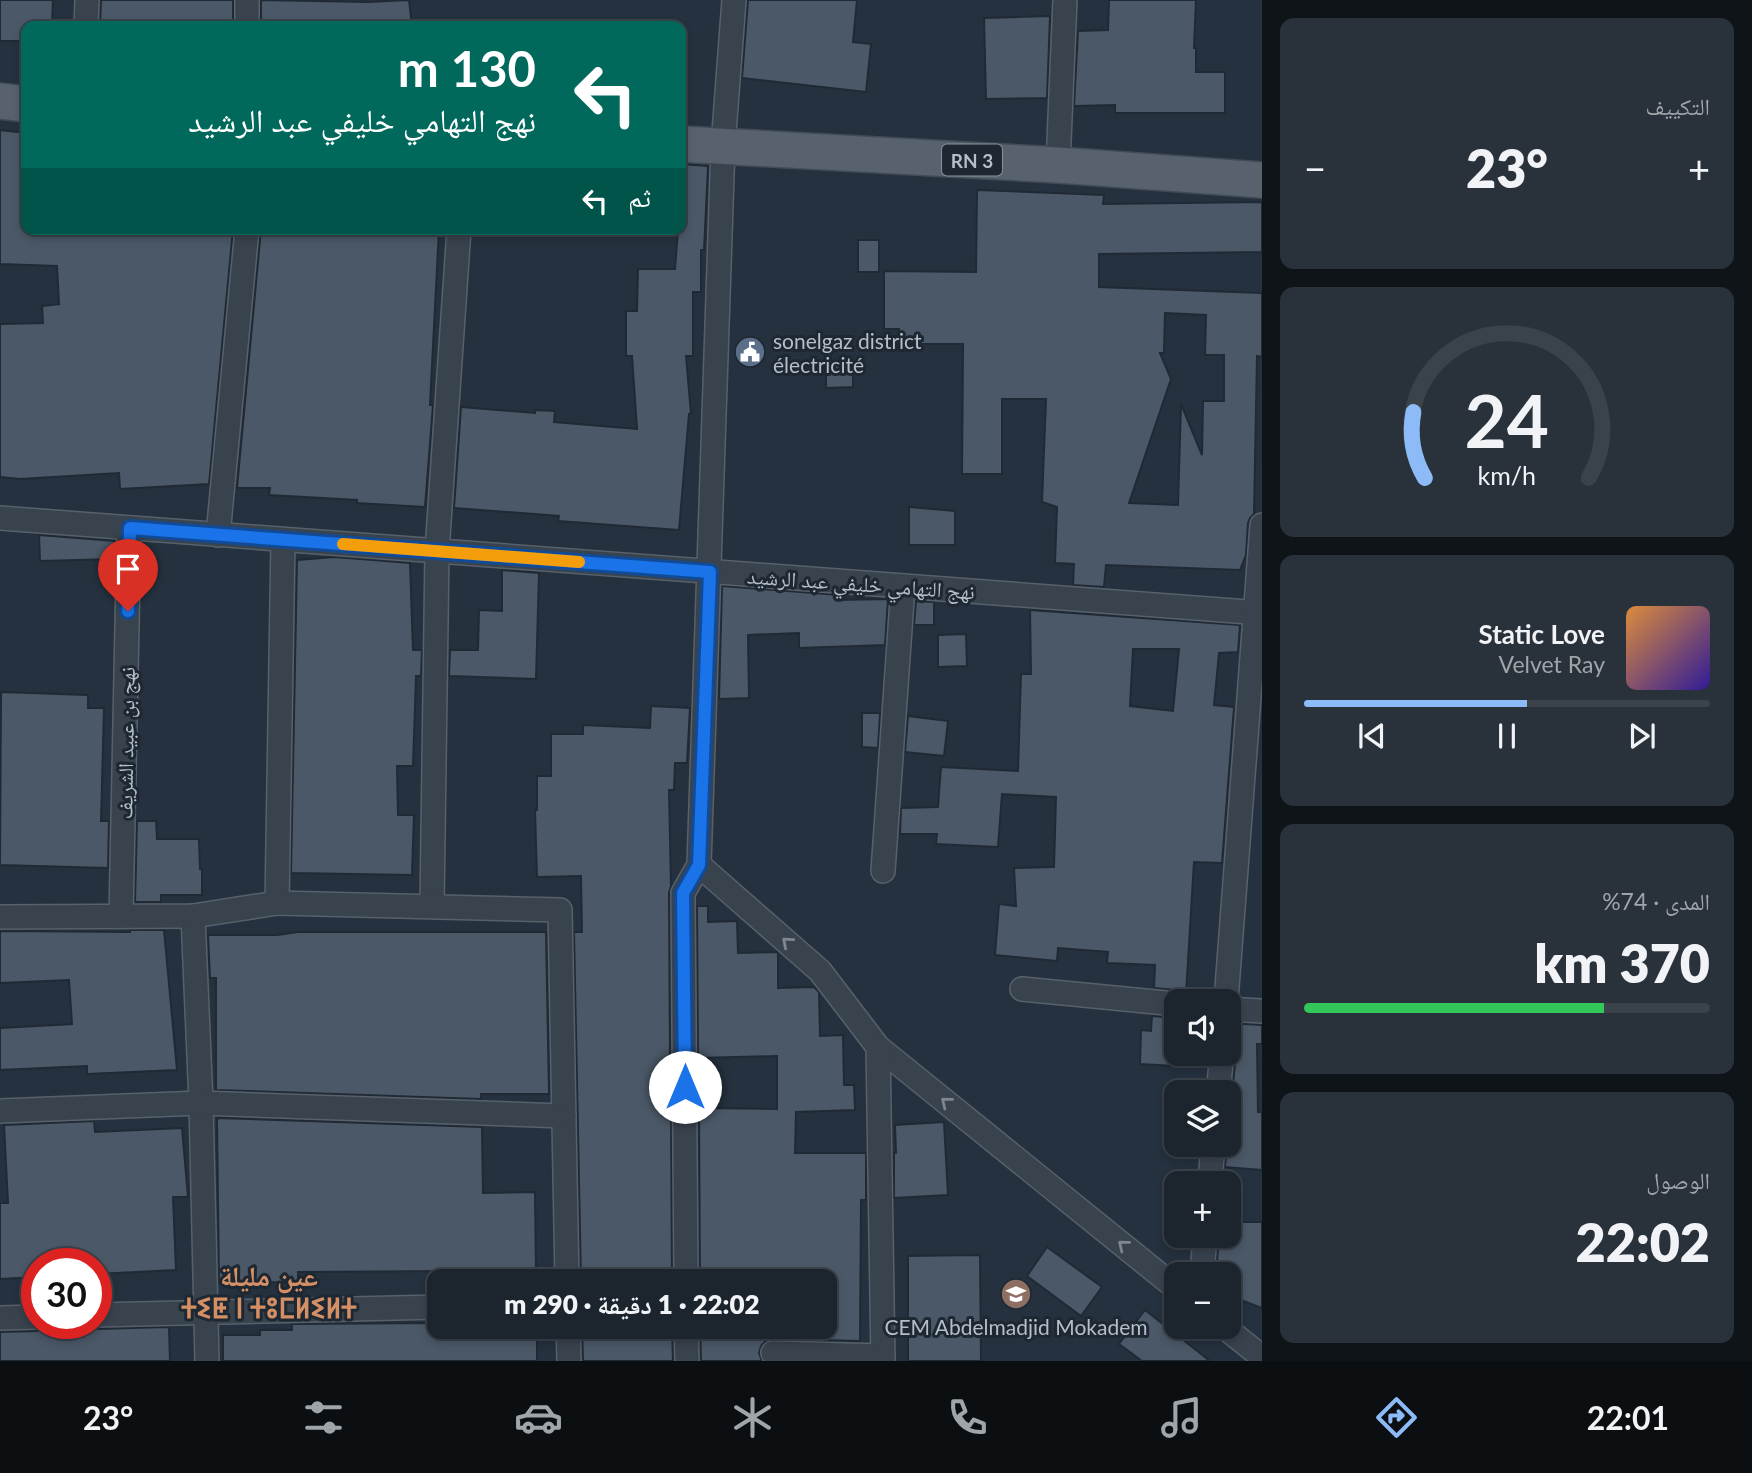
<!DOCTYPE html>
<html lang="ar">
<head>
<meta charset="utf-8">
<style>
  :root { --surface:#1c252e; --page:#29313a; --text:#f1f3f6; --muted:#a0a5aa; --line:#3a424a; --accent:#8cbbf7 }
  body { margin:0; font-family:Lato,"Noto Naskh Arabic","Noto Sans Tifinagh",sans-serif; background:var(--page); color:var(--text); direction:rtl; height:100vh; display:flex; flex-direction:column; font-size:26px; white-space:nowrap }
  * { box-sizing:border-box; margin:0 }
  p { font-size:23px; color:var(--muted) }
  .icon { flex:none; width:38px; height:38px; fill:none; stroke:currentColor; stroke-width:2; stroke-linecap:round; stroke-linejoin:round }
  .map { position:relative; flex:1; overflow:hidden; direction:ltr }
  .details { display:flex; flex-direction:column; gap:18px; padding:18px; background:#0f1419; width:490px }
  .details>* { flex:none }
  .top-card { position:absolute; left:21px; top:21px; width:665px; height:214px; border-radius:14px; box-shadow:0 4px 10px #0003,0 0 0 2px var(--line); direction:rtl; background:#00695c; color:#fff; overflow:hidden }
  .fabs { position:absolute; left:1164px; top:989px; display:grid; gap:14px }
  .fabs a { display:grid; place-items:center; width:77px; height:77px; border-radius:14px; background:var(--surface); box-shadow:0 4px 10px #0003,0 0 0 2px var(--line); font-size:35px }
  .speed { position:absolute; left:21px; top:1248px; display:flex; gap:14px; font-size:35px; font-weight:700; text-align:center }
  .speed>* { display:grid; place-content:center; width:91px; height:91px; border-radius:50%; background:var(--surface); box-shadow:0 4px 10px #0003,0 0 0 2px var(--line); line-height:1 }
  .speed .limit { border:10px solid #d22; background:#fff; color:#111 }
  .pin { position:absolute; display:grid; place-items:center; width:60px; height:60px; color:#fff; margin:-72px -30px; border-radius:50% 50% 50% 0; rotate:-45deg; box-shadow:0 0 7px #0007 }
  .pin .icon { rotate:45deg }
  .me { position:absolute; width:77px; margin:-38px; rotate:0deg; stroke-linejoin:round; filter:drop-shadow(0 0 5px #0008) }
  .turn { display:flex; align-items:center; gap:24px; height:147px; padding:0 35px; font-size:32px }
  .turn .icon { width:91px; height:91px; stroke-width:2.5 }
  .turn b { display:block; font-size:49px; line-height:60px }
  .then { display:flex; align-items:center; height:66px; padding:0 35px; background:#0003; gap:14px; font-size:26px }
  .big { font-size:52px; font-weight:800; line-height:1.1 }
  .details .widget { flex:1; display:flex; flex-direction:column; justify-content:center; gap:10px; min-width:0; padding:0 24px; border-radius:14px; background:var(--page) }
  .details .dial { align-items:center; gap:0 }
  .dial svg { height:182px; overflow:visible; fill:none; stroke:var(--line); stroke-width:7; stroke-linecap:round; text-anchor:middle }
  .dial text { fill:var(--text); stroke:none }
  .song { display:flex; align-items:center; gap:21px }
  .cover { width:84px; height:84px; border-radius:10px; background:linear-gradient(135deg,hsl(30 70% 55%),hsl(250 70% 35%)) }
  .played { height:7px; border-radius:4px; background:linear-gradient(90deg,var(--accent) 55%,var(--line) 55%) }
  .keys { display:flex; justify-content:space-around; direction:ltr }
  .heat { display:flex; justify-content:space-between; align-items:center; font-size:38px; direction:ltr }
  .charge { height:10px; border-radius:5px; background:linear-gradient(90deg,#34c759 74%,var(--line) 0) }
  .trip { position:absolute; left:427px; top:1269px; width:410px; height:70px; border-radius:14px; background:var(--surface); box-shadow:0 4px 10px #0003,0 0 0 2px var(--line); font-weight:800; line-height:70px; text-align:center; direction:rtl }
  .tabs { display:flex; height:112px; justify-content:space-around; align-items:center; background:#0b0f12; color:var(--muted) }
  .tabs .icon { width:49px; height:49px }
  .tabs .on { color:var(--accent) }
  .tabs b { font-size:32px; color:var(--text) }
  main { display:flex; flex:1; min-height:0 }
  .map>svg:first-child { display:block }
  .building { fill:#4b5867; stroke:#202a35; stroke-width:2; fill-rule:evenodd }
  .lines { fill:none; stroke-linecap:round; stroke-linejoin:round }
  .minor-casing { stroke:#57616c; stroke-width:26 }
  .primary-casing { stroke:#424c57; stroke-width:38 }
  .minor { stroke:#39434e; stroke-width:23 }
  .primary { stroke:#57626e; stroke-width:35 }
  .oneway { stroke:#7d8792 }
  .route-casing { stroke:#114b97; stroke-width:18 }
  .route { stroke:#1a73e8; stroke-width:12 }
  .slow { stroke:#f59e0b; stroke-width:12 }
  .labels { text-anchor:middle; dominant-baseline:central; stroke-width:6; stroke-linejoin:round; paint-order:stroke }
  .shield { fill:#1e2833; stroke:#88919c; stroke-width:2 }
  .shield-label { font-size:19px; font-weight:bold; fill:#b5bec9 }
  .poi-label { font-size:21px; fill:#b5bec9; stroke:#1e2833; text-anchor:start }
  .street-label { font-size:21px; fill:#b5bec9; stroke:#1e2833 }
  .district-label { font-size:28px; font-weight:bold; fill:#d48f65; stroke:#1e2833 }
</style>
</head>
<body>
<main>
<section class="details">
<div class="widget"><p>التكييف</p>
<div class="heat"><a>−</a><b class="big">23°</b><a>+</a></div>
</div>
<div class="widget dial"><svg viewBox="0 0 100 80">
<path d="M14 69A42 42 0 1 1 86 69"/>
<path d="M14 69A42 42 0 0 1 9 40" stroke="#8cbbf7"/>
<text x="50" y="56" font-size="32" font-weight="700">24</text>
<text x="50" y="72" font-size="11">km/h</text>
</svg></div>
<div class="widget">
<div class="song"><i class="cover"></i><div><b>Static Love</b><p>Velvet Ray</p></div></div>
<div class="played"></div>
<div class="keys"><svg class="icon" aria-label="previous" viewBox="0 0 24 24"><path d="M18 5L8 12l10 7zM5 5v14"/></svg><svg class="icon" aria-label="pause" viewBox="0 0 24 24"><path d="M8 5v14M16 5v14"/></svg><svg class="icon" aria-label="next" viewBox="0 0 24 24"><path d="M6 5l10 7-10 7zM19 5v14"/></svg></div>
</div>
<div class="widget"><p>المدى · 74%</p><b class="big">370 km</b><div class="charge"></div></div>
<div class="widget"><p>الوصول</p><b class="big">22:02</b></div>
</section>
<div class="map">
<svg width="1262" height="1361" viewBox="0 0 1262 1361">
  <rect width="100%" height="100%" fill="#25313e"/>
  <!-- building -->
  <g class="building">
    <path d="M0,0H53L52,26H26V41H0Z"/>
    <path d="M101,0H233V26H100Z"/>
    <path d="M261,0L368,2L409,0L412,26H261Z"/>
    <path d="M748,0H857L853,42L871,44L866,92L742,78Z"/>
    <path d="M1109,0H1196L1194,48H1196V72H1225V113H1115V105L1074,106L1078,31L1108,30Z"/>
    <path d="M1050,16L1047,98L986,99L984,18Z"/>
    <path d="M0,130L26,133V229H233L209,484L120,489L119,473L20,479L0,477V324L43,323L42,306L59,304L57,266L0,264Z"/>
    <path d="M681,164L708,166L704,250H701V292H693V356H686L691,414H689L679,530L558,521L559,516L454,508L461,407L535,413V410L555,411L554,422L637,429L632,356H626V311H637L638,269H675L678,229H681Z"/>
    <path d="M977,190L1104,195L1103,204L1262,202V252L1099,254V287L1262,293V357L1257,356L1254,514L1250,518L1248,523L1246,555L1240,570L1106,565L1104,587L1073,585L1074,564L1055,563L1057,507L1042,502L1046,399H1002V474H962L963,344H900L899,329H884V271L976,272ZM1165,313L1206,315L1205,355H1224V401H1203L1202,455L1181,404L1178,505L1129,503L1171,379L1160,353H1164Z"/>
    <path d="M261,229H439L430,405H433L425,507L357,503V500L269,495L270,488H237Z"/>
    <rect x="858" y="240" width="21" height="32"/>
    <path d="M853,364V387L826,388V365Z"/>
    <path d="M909,507L955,511V545H909Z"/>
    <path d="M39,535L115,541L114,559L40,561Z"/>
    <path d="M335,557L410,563L413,650H422L421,676H416L413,766H397L398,815H414L412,875L291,873L297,560Z"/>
    <path d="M502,570L539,573L536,679L449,676L450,650H478L479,610L502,611Z"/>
    <path d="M722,586L839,595V600L888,599L885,645L799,648V633L748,635L749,698L719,699Z"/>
    <path d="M916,601L934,602V625H914Z"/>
    <path d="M1030,610L1240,625L1238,652L1219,653L1214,705L1234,707L1222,863L1194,862L1186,994L1177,990L1154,988L1155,965L1107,963L1108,952L1058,948L1057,961L995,955L999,904L1016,906L1014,868L1054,867L1056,797L1002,794L998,847L936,844L937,834H900L901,808L938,807L941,767L1018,771L1021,674H1031ZM1133,649H1179L1173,711L1130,706Z"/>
    <path d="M966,634L967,666L938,667V635Z"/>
    <path d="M1,692L88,695V708H104L101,821H109L108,868L0,865Z"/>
    <path d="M651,706L690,708L687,763H675L674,790H669L671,886L669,893L670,1059H665L668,1108H671L672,1281H581L574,932H582L581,876L537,877L535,810H537V776H551V734H583V725L650,728Z"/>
    <path d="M862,713H880L878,748L862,747Z"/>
    <path d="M908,716L948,721L944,756L905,752Z"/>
    <path d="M137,821H156L157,839H199L200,869H202V895H161V902H135Z"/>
    <path d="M697,906H708V922L737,921L738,953L778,952V988L814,987L819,992L820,1036L843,1035L844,1085H854L855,1110L796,1112L795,1153H866V1200H861L860,1341L773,1339L766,1341L761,1346L759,1353L762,1361H701L700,1326H824V1281H700L699,1108L777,1109V1056L698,1058Z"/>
    <path d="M130,930H164L177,1070L87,1074V1066L0,1070V1028L72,1024L69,980L0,983V931L130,932Z"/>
    <path d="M298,932H546L549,1094H481V1099L216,1090V978H210L208,935H277Z"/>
    <path d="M1152,1016L1176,1018V1066L1140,1064L1141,1030L1151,1031Z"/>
    <path d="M1228,1023L1262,1025V1044H1257L1258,1112H1262V1170L1225,1167L1227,1144H1228V1101L1232,1093L1236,1055L1234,1048L1228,1042Z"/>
    <path d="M217,1118L482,1127L483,1193L535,1192L536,1272L454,1274V1271L298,1272V1282L219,1283Z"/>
    <path d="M94,1121L95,1132L182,1128L188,1197H173L176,1270L96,1274V1264H37V1277L0,1279V1203H8L4,1125Z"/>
    <path d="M944,1122L948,1195L894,1198V1153H896L895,1125Z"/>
    <path d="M1228,1222H1262V1308L1238,1299V1283H1228V1274H1216L1219,1236H1228Z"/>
    <path d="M1047,1247L1102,1287L1081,1316L1027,1276Z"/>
    <path d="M980,1255L981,1361H908V1256Z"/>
    <path d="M1145,1310L1210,1361H1142L1119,1344Z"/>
    <path d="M50,1323H85L90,1328L96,1329L169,1327L170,1361H0V1332L38,1331L45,1328Z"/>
    <path d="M439,1323V1326H537V1361H223V1335H260V1330H292V1324Z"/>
    <path d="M582,1326H672L673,1361H583Z"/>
  </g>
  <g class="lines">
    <!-- minor casing -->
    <g class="minor-casing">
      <g id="minor">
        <path d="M86,26L87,0"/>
        <path d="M247,26V0"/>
        <path d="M1058,165L1065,0"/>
        <path d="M0,518L1262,613"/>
        <path d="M218,535L247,229"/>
        <path d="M699,865L820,971L878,1047L1176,1288"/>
        <path d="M883,871L903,586"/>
        <path d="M277,903L283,540"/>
        <path d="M432,906L437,551L459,229"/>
        <path d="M121,916L129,528"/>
        <path d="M193,916L201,1103L207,1361"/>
        <path d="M0,917L193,916L277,903L560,910L567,1281"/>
        <path d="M1022,989L1176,1004"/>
        <path d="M1226,1001L1262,525"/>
        <path d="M1228,1009L1262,1011"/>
        <path d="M878,1047L883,1361"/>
        <path d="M1218,1092L1222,1054"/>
        <path d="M0,1111L201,1103L564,1116"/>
        <path d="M1210,1183L1213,1144"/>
        <path d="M1202,1274L1205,1236"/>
        <path d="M686,1281L683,893L699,865L723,146L734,0"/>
        <path d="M96,1315L439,1307"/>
        <path d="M0,1318L37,1317"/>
        <path d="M568,1326L569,1361"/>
        <path d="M686,1326L687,1361"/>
        <path d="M1223,1326L1262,1357"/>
        <path d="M773,1353L883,1356"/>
      </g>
    </g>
    <!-- primary casing -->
    <g class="primary-casing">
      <g id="primary">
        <path d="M0,101L26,104"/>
        <path d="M681,144L1058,165L1262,180"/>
      </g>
    </g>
    <!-- minor -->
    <use href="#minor" class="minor"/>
    <!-- primary -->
    <use href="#primary" class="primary"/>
  </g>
  <!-- one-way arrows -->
  <defs><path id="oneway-chevron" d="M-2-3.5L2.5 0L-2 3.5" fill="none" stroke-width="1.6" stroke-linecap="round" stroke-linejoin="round" transform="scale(1.75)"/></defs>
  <g class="oneway">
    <use href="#oneway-chevron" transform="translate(787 942) rotate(-139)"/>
    <use href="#oneway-chevron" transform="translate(946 1102) rotate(-141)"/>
    <use href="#oneway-chevron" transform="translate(1123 1245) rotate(-141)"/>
  </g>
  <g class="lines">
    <!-- route casing -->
    <g class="route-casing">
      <path id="route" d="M128,611L130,528L710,572L699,865L683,893L685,1087"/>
    </g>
    <!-- route -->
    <use href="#route" class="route"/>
    <!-- slow -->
    <path class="slow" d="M343,544L579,562"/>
  </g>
  <!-- icons -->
  <defs>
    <g id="civic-disc" transform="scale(1.575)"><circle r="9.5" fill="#5c6f8a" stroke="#1e2833"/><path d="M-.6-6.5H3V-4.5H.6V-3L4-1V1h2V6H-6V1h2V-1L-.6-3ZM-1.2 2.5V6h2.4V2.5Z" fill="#fff"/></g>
    <g id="school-disc" transform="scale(1.575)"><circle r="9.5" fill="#8d6e63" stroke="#1e2833"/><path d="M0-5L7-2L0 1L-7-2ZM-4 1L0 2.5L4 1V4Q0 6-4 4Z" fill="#fff"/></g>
  </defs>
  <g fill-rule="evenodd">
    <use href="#civic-disc" x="750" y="352"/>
    <use href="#school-disc" x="1016" y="1294"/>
  </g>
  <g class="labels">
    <!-- shield labels -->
    <rect class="shield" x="942" y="144.5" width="60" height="31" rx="5"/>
    <g class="shield-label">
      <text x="972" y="160">RN 3</text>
    </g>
    <!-- poi labels -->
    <g class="poi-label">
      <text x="773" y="340">sonelgaz district<tspan x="773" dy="24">électricité</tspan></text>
      <text x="1016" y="1326" text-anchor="middle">CEM Abdelmadjid Mokadem</text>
    </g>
    <!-- street labels -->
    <g class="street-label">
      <text transform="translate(861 583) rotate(4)">نهج التهامي خليفي عبد الرشيد</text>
      <text transform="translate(125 743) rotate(-89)">نهج بن عبيد الشريف</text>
    </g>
    <!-- district labels -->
    <g class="district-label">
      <text x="269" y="1275">عين مليلة<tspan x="269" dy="32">ⵜⵉⵟ ⵏ ⵜⵓⵎⵍⵉⵍⵜ</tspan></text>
    </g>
  </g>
</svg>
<div class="fabs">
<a><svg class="icon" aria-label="sound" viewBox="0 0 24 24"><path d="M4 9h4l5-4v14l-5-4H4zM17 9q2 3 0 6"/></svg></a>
<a><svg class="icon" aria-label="layers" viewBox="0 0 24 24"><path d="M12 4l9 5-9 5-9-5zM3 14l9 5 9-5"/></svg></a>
<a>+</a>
<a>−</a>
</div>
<div class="speed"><div class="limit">30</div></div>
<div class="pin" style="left:128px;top:611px;background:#d93025"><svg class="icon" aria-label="arrive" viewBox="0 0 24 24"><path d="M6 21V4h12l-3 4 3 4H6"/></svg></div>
<svg class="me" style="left:685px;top:1087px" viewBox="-20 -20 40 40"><circle r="19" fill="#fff"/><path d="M0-13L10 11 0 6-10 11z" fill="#1a73e8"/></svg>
<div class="trip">22:02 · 1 دقيقة · 290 m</div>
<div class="top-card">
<div class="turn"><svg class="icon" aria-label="left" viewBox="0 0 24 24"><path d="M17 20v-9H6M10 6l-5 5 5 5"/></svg><div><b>130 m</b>نهج التهامي خليفي عبد الرشيد</div></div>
<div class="then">ثم<svg class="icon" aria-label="left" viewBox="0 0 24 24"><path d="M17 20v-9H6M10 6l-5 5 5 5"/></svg></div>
</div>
</div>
</main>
<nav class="tabs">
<b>22:01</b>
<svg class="icon on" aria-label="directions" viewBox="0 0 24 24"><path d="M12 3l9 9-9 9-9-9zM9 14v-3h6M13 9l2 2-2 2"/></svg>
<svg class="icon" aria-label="music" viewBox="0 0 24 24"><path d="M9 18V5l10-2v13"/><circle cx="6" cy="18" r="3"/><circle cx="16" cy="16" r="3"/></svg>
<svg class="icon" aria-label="phone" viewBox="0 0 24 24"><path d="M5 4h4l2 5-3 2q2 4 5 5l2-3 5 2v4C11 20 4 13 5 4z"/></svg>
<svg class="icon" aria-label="climate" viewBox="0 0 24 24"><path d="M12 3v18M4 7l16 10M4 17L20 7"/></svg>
<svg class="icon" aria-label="car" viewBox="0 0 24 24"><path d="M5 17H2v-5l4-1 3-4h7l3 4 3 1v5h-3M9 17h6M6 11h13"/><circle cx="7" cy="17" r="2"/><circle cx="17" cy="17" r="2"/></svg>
<svg class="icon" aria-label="filters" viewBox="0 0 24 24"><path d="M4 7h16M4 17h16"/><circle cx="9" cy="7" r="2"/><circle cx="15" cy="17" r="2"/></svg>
<b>23°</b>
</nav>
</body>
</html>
